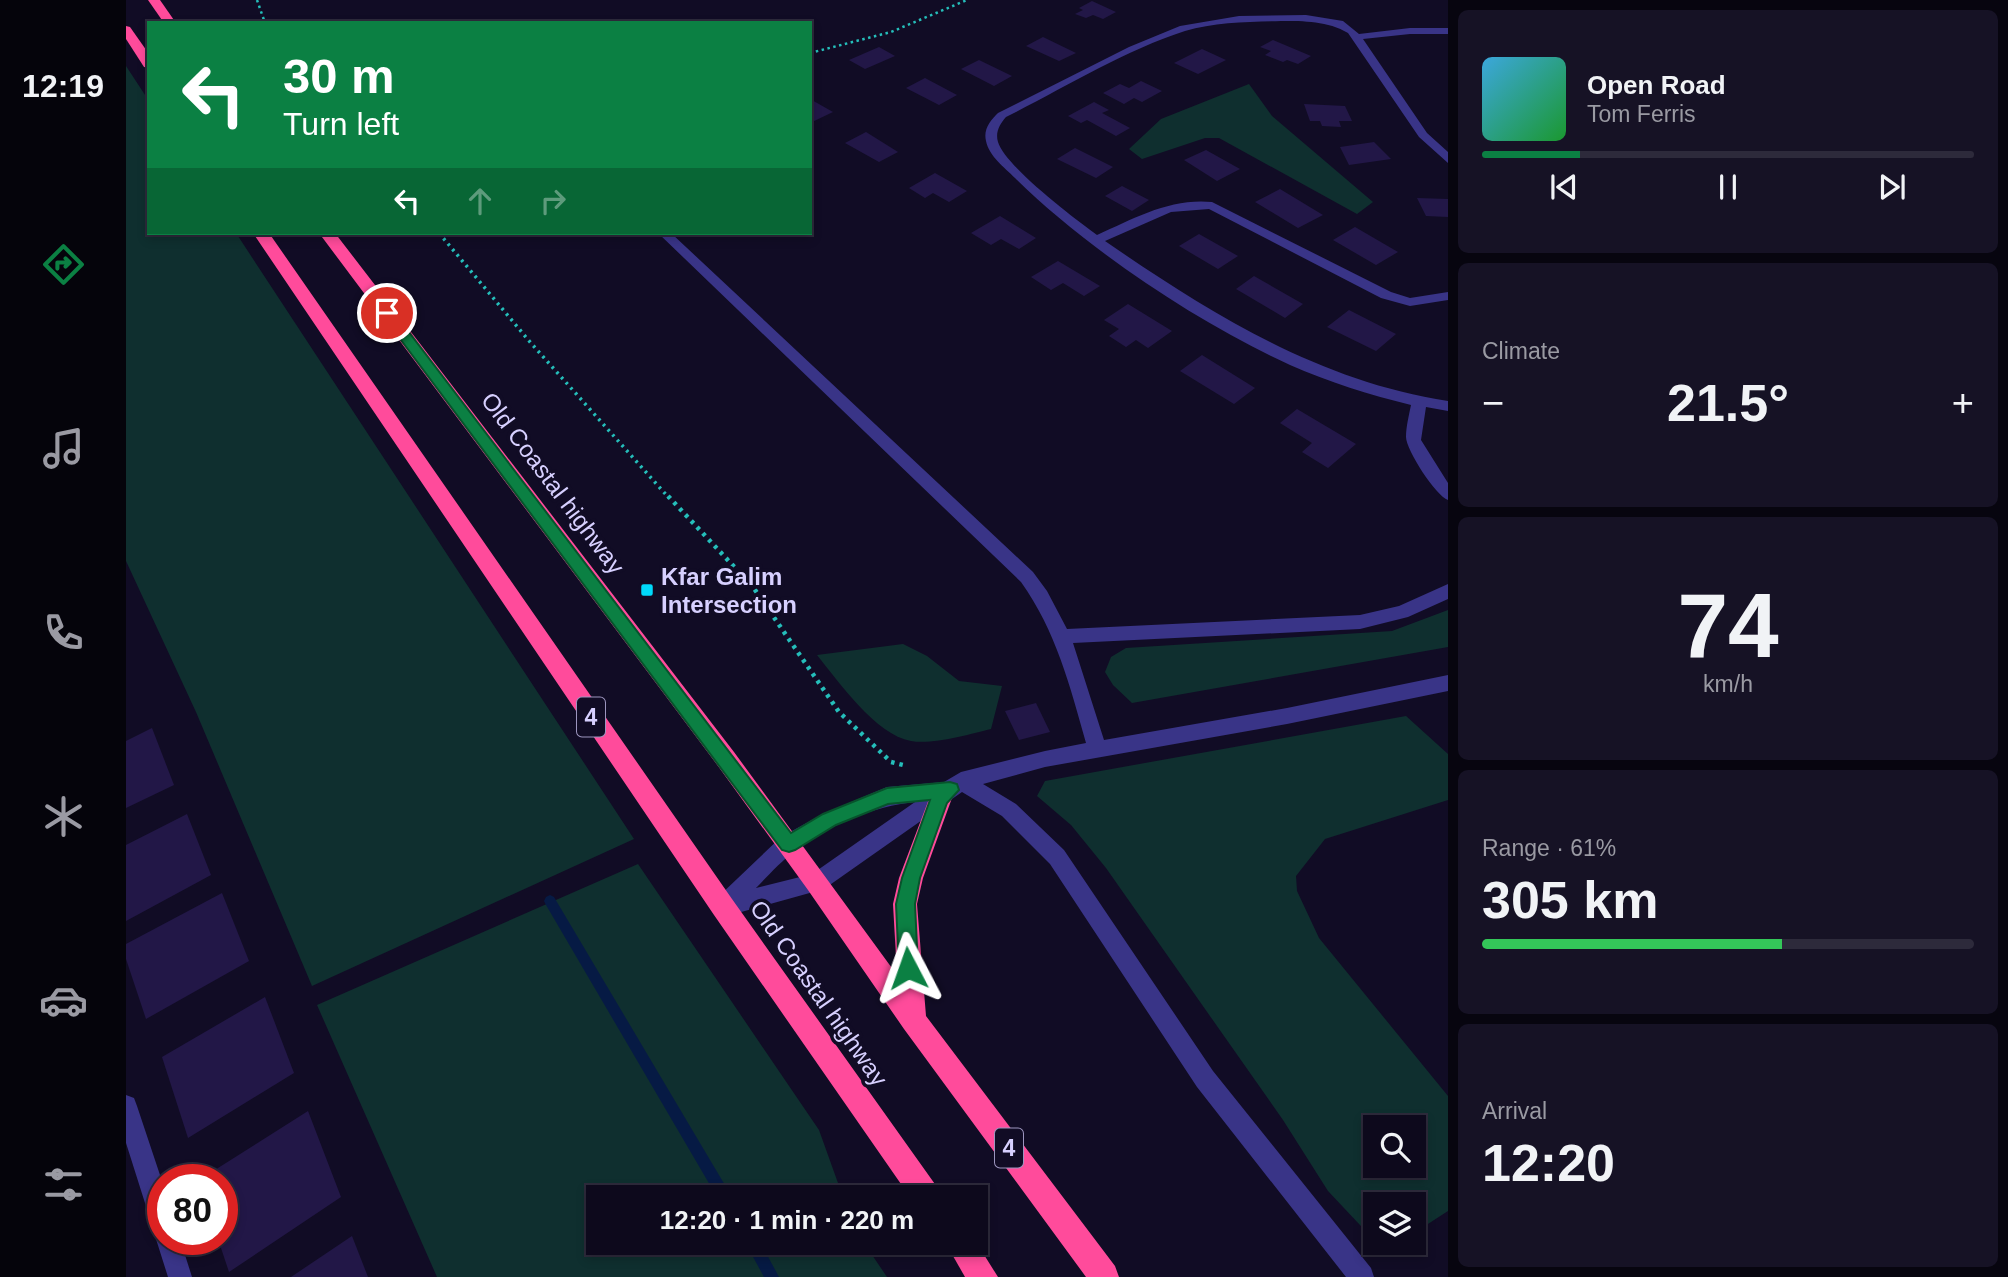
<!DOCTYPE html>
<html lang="en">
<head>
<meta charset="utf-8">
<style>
  :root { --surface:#0d091c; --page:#161225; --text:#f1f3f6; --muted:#9a9aa3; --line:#2d2a3b; --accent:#0b8043 }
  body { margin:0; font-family:Helvetica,sans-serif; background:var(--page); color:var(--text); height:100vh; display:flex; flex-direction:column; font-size:26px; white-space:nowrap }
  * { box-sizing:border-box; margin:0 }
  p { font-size:23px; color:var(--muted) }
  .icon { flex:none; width:38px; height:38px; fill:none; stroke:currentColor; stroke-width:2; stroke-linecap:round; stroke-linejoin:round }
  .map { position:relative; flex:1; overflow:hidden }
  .panel { display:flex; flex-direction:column; gap:10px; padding:10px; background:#07050f; width:560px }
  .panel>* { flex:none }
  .guide { position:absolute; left:21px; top:21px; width:665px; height:214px; border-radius:0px; box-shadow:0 4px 10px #0003,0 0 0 2px var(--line); background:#0b8043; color:#fff; overflow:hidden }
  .controls { position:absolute; left:1237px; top:1115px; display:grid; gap:14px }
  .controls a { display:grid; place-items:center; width:63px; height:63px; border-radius:0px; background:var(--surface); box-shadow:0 4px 10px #0003,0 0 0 2px var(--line); font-size:35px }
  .speed { position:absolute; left:21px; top:1164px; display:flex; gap:14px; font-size:35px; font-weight:700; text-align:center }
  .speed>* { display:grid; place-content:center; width:91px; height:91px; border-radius:50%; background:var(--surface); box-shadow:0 4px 10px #0003,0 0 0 2px var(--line); line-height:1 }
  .speed .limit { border:10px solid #d22; background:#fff; color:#111 }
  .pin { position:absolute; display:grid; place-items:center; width:60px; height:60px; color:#fff; margin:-30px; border:4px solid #fff; border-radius:50%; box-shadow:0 2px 7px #0007 }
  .me { position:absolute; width:77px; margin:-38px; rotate:356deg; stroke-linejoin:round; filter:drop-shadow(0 0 5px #0008) }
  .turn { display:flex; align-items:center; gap:24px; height:147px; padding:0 21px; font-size:32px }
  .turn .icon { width:91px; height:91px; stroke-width:2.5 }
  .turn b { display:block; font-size:49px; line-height:60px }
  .lanes { display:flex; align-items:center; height:66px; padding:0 21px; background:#0003; justify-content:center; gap:35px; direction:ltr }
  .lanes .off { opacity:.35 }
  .big { font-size:52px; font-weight:700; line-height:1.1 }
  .panel .card { flex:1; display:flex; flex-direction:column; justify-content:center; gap:10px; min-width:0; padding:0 24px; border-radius:10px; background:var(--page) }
  .panel .dial { align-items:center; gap:0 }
  .dial b { font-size:91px; line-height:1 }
  .song { display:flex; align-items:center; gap:21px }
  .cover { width:84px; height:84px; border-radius:10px; background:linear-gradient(135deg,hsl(200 70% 55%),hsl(130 70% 35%)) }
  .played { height:7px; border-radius:4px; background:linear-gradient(90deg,var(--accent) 20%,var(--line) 20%) }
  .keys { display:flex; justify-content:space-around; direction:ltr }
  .heat { display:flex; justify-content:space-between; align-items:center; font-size:38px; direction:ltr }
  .charge { height:10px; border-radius:5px; background:linear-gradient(90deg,#34c759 61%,var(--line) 0) }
  .trip { position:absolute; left:460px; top:1185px; width:402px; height:70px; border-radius:0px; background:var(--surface); box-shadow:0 4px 10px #0003,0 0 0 2px var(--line); font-weight:700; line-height:70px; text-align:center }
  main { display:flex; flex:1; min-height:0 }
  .dock { display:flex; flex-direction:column; width:126px; justify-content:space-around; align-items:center; background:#05040b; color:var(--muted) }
  .dock .icon { width:49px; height:49px }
  .dock .on { color:var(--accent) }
  .dock b { font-size:32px; color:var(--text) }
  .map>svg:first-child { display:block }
  .green { fill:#0f2f2f; fill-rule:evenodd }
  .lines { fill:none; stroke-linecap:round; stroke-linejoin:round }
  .stream { fill:#061a44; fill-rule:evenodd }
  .building { fill:#221747 }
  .path-far2 { stroke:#25beba; stroke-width:2.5; stroke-dasharray:2.5 3.5; stroke-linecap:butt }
  .path-far1 { stroke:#25beba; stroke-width:3.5; stroke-dasharray:2.5 4.5; stroke-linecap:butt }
  .path { stroke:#25beba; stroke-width:4.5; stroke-dasharray:3.5 5; stroke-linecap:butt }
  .minor { fill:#393487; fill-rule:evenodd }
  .highway { fill:#ff4b9b; fill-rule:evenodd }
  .route { fill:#0b8043; stroke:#07532c; stroke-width:2 }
  .poi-dot { fill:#00d9fb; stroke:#110c25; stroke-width:2.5 }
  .labels { text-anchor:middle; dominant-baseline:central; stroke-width:7; stroke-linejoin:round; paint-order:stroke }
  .shield { fill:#110c25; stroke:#9c95be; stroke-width:2 }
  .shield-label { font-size:23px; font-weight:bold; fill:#d7d0ff }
  .street-label { font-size:24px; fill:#d7d0ff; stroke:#110c25 }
  .poi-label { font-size:24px; font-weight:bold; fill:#d7d0ff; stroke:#110c25; text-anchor:start }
</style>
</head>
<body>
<main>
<nav class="dock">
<b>12:19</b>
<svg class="icon on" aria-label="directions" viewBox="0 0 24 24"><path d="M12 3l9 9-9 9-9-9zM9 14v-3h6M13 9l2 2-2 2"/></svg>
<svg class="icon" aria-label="music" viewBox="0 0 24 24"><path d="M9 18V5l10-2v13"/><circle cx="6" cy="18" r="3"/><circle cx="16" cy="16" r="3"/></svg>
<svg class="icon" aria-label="phone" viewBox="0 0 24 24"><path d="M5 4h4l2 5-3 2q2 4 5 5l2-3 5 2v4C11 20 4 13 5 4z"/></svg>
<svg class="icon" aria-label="climate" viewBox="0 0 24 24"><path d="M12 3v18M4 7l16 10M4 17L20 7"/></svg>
<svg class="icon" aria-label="car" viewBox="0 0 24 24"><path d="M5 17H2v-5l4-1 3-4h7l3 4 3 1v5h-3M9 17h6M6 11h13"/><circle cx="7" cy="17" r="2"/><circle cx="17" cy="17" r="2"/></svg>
<svg class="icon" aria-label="filters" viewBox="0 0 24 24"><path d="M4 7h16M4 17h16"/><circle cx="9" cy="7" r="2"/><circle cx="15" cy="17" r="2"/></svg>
</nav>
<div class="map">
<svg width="1322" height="1277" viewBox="0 0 1322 1277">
  <rect width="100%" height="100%" fill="#110c25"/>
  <!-- green -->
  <g class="green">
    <path d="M0,66L23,101V233H110L508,839L186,986L70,712L0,561Z"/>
    <path d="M1123,84L1146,116L1247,202L1231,214L1093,138H1079L1016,159L1003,149L1035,119Z"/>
    <path d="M1322,610V647L1006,703L987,685L979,672L985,657L1000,648L1266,631Z"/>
    <path d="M777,644L801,656L833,681L876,686L865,729C845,734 806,745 785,741C750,735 712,681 691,655Z"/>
    <path d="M1280,716L1322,754V800L1199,839L1170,876L1171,891L1193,938L1322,1096V1211L1288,1233V1204H1250L1249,1241L1202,1191L1157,1120L980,868L945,825L911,796L919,781ZM1288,1127V1166H1250V1127Z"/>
    <path d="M512,864L693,1130L717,1197H472V1242L738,1243L761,1277H311L191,1005Z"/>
  </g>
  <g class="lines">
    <!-- stream -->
    <g class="stream">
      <path d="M424,895L428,897L606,1197H591L420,905L418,901L420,897Z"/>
      <path d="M619,1242H634L653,1277H638Z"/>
    </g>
  </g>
  <!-- building -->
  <g class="building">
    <path d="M966,1L990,12L977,19L967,15L960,18L949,14L957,10L953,8Z"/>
    <path d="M917,37L950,53L933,61L900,46Z"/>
    <path d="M1147,40L1185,56L1172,64L1161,60L1157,62L1139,55L1145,51L1134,47Z"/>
    <path d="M753,47L769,56L739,69L723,60Z"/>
    <path d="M1076,49L1100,60L1072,74L1048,63Z"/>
    <path d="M853,60L886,76L868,86L835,69Z"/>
    <path d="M799,78L831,95L813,105L780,88Z"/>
    <path d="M1015,81L1036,91L1016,102L1008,98L998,104L977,93L994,84L1003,88Z"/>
    <path d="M684,99L707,112L684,123Z"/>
    <path d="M968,102L983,110L976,113L1004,128L990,136L961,120L955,123L942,116Z"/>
    <path d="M1178,104L1219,106L1226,121H1213L1215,127L1196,126L1194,121H1184Z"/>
    <path d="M740,132L772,152L753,162L719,143Z"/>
    <path d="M1248,142L1265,159L1223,165L1214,147Z"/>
    <path d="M949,148L987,167L970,178L931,159Z"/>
    <path d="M1080,150L1114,169L1091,181L1058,160Z"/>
    <path d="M809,173L841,191L823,202L807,193L799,198L783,188Z"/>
    <path d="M996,186L1023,200L1006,211L979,196Z"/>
    <path d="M1154,189L1197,215L1172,228L1129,202Z"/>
    <path d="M1291,198L1322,199V217L1300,216Z"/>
    <path d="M874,216L910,238L893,249L875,239L865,245L845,233Z"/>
    <path d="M1229,227L1272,252L1250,265L1207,240Z"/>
    <path d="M1073,234L1112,256L1092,269L1053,246Z"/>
    <path d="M932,261L974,286L958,296L937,283L925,290L905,277Z"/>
    <path d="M1128,276L1177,304L1159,318L1110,289Z"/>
    <path d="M1002,304L1046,331L1022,348L1010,340L1000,347L983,336L993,329L978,320Z"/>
    <path d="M1223,310L1270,334L1250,351L1201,327Z"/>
    <path d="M1076,355L1129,388L1108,404L1054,371Z"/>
    <path d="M1171,409L1230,444L1202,468L1176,452L1186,443L1154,423Z"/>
    <path d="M910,703L924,732L893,740L879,711Z"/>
    <path d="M26,728L48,785L0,808V741Z"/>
    <path d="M61,814L85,875L0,921V845Z"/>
    <path d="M96,893L123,961L20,1019L0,959V944Z"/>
    <path d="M139,997L168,1073L62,1138L36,1057Z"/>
    <path d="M182,1111L215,1197L103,1272L92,1239H96V1180H73Z"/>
    <path d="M226,1236L242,1277H165Z"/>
  </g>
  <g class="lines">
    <!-- path-far2 -->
    <g class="path-far2">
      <path d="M131,0L139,23"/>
      <path d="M684,53L765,32L841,0"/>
    </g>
    <!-- path-far1 -->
    <path class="path-far1" d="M313,233L404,342L543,498"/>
    <!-- path -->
    <path class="path" d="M542,496L627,587L713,712L765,762L777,765"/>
    <!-- minor -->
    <g class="minor">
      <path d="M1180,15L1217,21L1233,34L1284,28H1322V34H1284L1237,39L1301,133L1322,152V163L1293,137L1222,33C1202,21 1178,21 1155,21C1124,22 1089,22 1059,31C997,51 938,88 880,117C874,124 869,132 872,142C879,166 949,219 971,235C1009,218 1044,198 1086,202L1265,292L1284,298L1322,292V300L1284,306L1255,298L1083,209L1045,212L979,241C1085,314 1193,381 1322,401V411L1300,407L1295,440L1322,483V500C1310,496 1280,450 1280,437C1280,427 1283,415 1285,405C1244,395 1203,382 1164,365C1072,323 961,249 889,178C878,167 863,156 860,141C857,129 865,120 872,113L1003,47L1054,26L1113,16Z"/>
      <path d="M532,233H545L907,572L921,591L941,629L1234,615L1273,606L1322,584V599L1282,617L1234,629L947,643L978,740L1161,708L1322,675V691L1161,724L919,767L857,784L890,804L938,850L1087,1071L1245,1268L1248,1277H1220L1071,1087L924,864L876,816L836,792L698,889L597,917L590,914L587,907L591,898L655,837L697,814L761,787L818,782L835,772L919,751L960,743C944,686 930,631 895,582ZM789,802L686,874L630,888C642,876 655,861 669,851C702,825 748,806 789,802Z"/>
      <path d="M0,1095L8,1098L11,1106L37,1184V1239H54L66,1277H42L30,1239L33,1232L28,1231L25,1222L0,1143Z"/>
    </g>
    <!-- highway -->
    <g class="highway">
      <path d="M22,0H34L50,23H38Z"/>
      <path d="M0,26L4,27L23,54V68L18,67L0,39Z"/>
      <path d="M127,233H143L606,899L811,1187L815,1197H784L588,915Z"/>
      <path d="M193,233H209L608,752L771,975L767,904L773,878L806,791L814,787L822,791L826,798L797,878L791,904L800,1016L989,1266L993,1277H960L778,1029L682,890L592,766Z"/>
      <path d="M819,1242H850L872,1277H839Z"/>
    </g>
  </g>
  <!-- route -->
  <path class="route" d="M261,309L266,310L665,833L697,814L761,788L824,782L831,784L833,790L821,803L794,878L789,904L792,968L789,975L782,978L775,975L773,968L770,904L776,878L804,800L762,804L710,825L669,850L663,852L656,850L257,316L255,313Z"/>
  <!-- markers -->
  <rect class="poi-dot" x="514" y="583" width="14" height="14" rx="3.5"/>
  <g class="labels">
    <!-- shield labels -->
    <g class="shield">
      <rect x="451" y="697.5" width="28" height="39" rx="5"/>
      <rect x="869" y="1128.5" width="28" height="39" rx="5"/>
    </g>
    <g class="shield-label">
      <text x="465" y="717">4</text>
      <text x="883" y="1148">4</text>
    </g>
    <!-- street labels -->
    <g class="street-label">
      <text transform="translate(427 483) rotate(53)">Old Coastal highway</text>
      <text transform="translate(693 993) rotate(55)">Old Coastal highway</text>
    </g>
    <!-- poi labels -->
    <g class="poi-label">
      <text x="535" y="576">Kfar Galim<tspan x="535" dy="28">Intersection</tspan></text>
    </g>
  </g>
</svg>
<div class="controls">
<a><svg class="icon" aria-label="search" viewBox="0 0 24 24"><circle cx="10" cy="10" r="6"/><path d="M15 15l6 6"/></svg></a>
<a><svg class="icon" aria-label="layers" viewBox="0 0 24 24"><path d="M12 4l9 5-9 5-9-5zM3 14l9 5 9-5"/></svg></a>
</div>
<div class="speed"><div class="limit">80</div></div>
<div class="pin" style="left:261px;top:313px;background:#d93025"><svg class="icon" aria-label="arrive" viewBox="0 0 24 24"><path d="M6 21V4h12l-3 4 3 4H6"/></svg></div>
<svg class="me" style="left:782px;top:968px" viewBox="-20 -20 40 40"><path d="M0-17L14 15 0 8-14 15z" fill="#0b8043" stroke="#fff" stroke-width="4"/></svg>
<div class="trip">12:20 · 1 min · 220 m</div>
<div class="guide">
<div class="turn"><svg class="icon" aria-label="left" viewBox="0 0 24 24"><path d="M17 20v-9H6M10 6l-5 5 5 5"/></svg><div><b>30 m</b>Turn left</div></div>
<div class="lanes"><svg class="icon" aria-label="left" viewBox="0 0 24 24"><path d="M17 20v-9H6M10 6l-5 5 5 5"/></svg><svg class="icon off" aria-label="ahead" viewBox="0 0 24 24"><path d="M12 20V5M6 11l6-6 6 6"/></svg><svg class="icon off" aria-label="right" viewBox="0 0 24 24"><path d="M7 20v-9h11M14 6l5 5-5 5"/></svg></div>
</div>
</div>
<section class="panel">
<div class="card">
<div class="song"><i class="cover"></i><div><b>Open Road</b><p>Tom Ferris</p></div></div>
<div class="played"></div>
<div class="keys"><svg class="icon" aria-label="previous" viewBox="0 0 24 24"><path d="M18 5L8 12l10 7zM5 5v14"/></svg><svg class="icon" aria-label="pause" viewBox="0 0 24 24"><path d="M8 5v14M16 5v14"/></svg><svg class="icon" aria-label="next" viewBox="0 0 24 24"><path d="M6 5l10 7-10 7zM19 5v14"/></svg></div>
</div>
<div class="card"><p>Climate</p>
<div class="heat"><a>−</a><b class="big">21.5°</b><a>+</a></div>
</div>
<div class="card dial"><b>74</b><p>km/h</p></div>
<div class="card"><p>Range · 61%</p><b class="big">305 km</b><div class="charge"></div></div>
<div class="card"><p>Arrival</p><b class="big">12:20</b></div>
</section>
</main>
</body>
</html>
